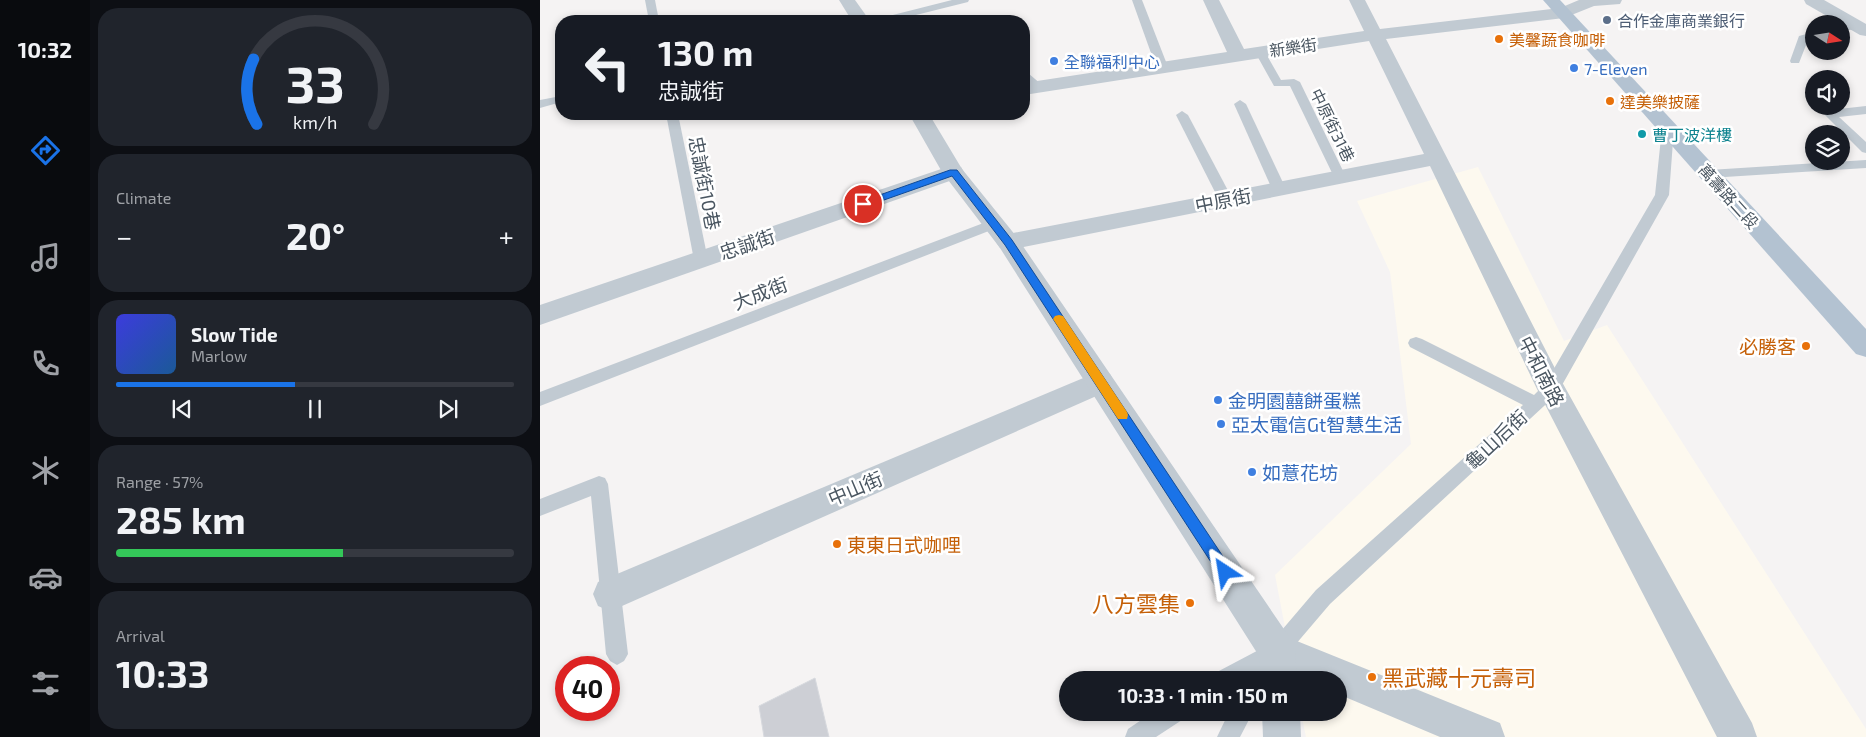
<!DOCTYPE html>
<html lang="en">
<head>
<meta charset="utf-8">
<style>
  :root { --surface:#171b24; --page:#20242c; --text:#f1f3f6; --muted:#9ea1a6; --line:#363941; --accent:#1a73e8 }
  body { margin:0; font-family:"Exo 2","Noto Sans TC",sans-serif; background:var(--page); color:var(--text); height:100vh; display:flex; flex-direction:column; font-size:19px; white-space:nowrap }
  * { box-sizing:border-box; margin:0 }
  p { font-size:16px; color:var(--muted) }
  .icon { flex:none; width:28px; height:28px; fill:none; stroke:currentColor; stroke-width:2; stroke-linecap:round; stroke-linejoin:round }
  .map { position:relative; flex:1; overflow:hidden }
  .drawer { display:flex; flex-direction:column; gap:8px; padding:8px; background:#0d0f14; width:450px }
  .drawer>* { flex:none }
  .hud { position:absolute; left:15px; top:15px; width:475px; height:105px; border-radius:20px; box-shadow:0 2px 8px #0003; background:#171b24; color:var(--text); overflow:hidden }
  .needle { width:32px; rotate:102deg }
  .buttons { position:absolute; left:1265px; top:15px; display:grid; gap:10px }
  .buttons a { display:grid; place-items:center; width:45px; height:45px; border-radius:50%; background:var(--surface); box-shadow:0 2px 8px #0003; font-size:25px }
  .speed { position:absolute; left:15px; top:656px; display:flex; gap:10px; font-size:25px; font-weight:700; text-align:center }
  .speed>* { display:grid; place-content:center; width:65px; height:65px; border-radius:50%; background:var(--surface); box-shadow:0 2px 8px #0003; line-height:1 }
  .speed .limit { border:8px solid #d22; background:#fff; color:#111 }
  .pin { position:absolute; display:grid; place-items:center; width:42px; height:42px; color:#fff; margin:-21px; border:2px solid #fff; border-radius:50%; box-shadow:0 1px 5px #0007 }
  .me { position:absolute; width:55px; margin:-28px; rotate:327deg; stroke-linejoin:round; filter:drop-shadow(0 0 4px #0008) }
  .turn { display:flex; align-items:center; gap:18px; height:105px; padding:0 20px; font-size:22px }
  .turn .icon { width:65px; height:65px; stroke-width:2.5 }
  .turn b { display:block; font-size:35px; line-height:42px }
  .big { font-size:38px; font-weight:700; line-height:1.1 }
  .drawer .card { flex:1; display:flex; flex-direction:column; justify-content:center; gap:8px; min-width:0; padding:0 18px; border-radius:20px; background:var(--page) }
  .drawer .dial { align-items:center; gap:0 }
  .dial svg { height:130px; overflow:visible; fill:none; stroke:var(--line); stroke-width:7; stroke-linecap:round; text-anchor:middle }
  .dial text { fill:var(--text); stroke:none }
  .song { display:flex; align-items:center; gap:15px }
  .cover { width:60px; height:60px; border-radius:8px; background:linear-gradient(135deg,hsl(240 70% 55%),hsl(210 70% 35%)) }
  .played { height:5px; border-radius:2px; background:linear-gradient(90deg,var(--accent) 45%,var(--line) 45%) }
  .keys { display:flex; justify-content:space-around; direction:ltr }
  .heat { display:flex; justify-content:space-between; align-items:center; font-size:28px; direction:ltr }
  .charge { height:8px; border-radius:4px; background:linear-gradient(90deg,#34c759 57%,var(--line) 0) }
  .trip { position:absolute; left:519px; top:671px; width:288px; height:50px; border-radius:25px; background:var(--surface); box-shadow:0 2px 8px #0003; font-weight:700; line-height:50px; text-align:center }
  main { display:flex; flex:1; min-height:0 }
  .tabs { display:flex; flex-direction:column; width:90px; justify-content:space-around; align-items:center; background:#090b0e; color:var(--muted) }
  .tabs .icon { width:35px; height:35px }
  .tabs .current { color:var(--accent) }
  .tabs b { font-size:22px; color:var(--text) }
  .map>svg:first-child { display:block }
  .commercial { fill:#fdf9ef }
  .building { fill:#cdcfd5; stroke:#d7d9de }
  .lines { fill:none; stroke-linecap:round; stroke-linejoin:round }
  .service { fill:#c1cad2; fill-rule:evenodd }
  .minor { fill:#c1cad2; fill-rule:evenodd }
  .tertiary { fill:#c1cad2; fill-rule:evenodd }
  .primary { fill:#b3c2d1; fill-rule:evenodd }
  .route { fill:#1a73e8; stroke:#114b97 }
  .slow { fill:#f59e0b }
  .service-dot { fill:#5c6f8a; stroke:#fff; stroke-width:2 }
  .food-dot { fill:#e8710a; stroke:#fff; stroke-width:2 }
  .shop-dot { fill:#3f7fe0; stroke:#fff; stroke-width:2 }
  .culture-dot { fill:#0f9aa8; stroke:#fff; stroke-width:2 }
  .labels { text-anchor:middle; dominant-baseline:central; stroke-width:5; stroke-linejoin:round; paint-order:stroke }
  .far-service-label { font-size:16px; fill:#4e5e75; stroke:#fff; text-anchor:start }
  .far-food-label { font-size:16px; fill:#c56008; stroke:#fff; text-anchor:start }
  .far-street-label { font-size:16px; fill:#4a5661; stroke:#fff }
  .far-shop-label { font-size:16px; fill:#366cbe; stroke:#fff; text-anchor:start }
  .far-culture-label { font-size:16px; fill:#0d838f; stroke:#fff; text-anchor:start }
  .street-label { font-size:19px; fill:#4a5661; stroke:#fff }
  .food-label { font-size:19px; fill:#c56008; stroke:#fff; text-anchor:end }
  .shop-label { font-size:19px; fill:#366cbe; stroke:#fff; text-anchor:start }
  .near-food-label { font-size:22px; fill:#c56008; stroke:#fff; text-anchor:end }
</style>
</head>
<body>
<main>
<nav class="tabs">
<b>10:32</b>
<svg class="icon current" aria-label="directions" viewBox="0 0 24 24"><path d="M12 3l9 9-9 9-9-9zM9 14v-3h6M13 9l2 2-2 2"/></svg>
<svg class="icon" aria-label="music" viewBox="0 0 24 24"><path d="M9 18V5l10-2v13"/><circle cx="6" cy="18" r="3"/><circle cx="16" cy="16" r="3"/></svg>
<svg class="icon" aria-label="phone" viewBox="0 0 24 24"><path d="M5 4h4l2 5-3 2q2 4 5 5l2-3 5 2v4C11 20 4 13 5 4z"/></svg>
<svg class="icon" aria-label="climate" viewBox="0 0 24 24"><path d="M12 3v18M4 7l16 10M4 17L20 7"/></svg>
<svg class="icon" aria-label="car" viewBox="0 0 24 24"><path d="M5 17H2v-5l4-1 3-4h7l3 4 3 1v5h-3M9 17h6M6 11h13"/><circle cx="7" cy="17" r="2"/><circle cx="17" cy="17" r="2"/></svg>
<svg class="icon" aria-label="filters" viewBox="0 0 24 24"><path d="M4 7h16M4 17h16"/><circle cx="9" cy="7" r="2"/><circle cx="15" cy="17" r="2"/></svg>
</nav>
<section class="drawer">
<div class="card dial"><svg viewBox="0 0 100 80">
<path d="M14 69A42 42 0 1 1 86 69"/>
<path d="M14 69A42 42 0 0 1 12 29" stroke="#1a73e8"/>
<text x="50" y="56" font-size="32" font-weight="700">33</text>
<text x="50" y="72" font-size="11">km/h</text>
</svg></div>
<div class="card"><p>Climate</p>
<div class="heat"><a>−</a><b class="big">20°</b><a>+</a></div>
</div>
<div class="card">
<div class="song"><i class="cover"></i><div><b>Slow Tide</b><p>Marlow</p></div></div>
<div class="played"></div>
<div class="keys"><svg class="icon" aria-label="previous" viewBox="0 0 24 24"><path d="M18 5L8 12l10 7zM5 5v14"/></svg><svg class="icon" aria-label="pause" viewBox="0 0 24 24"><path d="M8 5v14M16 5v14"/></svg><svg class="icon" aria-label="next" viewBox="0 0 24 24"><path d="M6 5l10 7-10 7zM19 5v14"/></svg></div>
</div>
<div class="card"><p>Range · 57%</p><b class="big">285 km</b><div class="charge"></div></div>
<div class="card"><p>Arrival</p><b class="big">10:33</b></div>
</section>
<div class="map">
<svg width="1326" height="737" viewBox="0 0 1326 737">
  <rect width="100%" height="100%" fill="#f5f3f3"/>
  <!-- commercial -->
  <path class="commercial" d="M938,167L1024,341L1067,325L1326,729V737H766L761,713L798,712V680H755L735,575L871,444L850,272L817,201Z"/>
  <!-- building -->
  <path class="building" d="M275,678L289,737H224L219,706Z"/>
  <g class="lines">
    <!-- service -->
    <g class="service">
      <path d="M105,0H115L119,21H109Z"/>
      <path d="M412,0H429L428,2L352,21H336L337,19Z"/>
      <path d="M592,0H602L628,67L626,69L622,70L616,67Z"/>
      <path d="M1318,22L1323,25L1322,27L1301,32V26Z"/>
      <path d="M1274,32V38L1268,40L1259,63H1251L1250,61L1259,36Z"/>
      <path d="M720,49L725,52L741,80L754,79L760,82L806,177L805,180H795L794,177L750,86H734L715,52Z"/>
      <path d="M484,72L488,73L502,85L504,87L502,89H494L484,81Z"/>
      <path d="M21,96V102L0,108V100Z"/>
      <path d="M700,100L706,104L746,189L744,192H734L732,189L694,104Z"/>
      <path d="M1326,106V114L1299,117L1326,142V153L1322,152L1284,114L1290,110Z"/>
      <path d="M642,111L648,115L693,200L691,203H681L679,200L636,115Z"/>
      <path d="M126,114H138L168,260L166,264H156L154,260Z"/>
      <path d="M1128,124L1134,128L1129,195L1017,394L790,604L744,658L732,680H709L710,678L706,680H674L677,672L730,644L776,590L983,405L870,347L868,343L870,339L876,337L882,339L994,395L1005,384L1115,195L1122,128Z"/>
      <path d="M1326,160V168L1169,178L1163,174L1169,170Z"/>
      <path d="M454,219L459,221L461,224L459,227L0,406V392Z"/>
      <path d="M59,476L65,478L68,484L88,654L84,661L77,665L70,661L66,654L51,496L0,516V499Z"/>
      <path d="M613,712H645L642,720L616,737H585L588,729Z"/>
      <path d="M689,712H713L700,737H677Z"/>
    </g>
    <!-- minor -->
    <g class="minor">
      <path d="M663,0H679L704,49L824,31L809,0H825L840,29L1020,8L1039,0H1082L1080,4L1054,6L1024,18L846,39L1022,382L1212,723L1217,737H1177L997,389L890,166L468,250L460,248L456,242L460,236L468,234L884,154L829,41L484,95V83L687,52Z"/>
      <path d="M1264,0H1284L1326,24V36L1320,35L1266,4Z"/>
      <path d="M413,165L421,167L424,172L421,177L0,325V305Z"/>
      <path d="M560,371L570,374L574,382L570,390L82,606L70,611L58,606L53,594L58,582Z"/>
      <path d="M737,633L960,723L965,737H900L798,694V680H764L724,664L719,651L724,638Z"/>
    </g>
    <!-- tertiary -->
    <g class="tertiary">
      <path d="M299,0H315L330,21H312Z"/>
      <path d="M369,114H389L422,169L476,236L750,638L755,651L757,680H721L719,656L460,248L402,172Z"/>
      <path d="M722,712H760L761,737H723Z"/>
    </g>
    <!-- primary -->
    <path class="primary" d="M1003,0H1020L1326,329V357L1316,354Z"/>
  </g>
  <!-- route -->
  <path class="route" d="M410,170H417L472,240L690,567L692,572L690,576L685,578L680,576L465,245L412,176L327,206L323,207L319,204L320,202Z"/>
  <!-- slow -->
  <path class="slow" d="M519,315L523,316L587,412L588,415L587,419H578L515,322L513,319L515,316Z"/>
  <!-- markers -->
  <circle class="service-dot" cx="1067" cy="20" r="5"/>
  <g class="food-dot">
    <circle cx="959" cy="39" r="5"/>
    <circle cx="1070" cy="101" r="5"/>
    <circle cx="1266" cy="346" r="5"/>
    <circle cx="297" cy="544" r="5"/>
    <circle cx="650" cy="603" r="5"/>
    <circle cx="832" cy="677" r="5"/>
  </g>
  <g class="shop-dot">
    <circle cx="514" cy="61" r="5"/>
    <circle cx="1034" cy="68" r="5"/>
    <circle cx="678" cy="400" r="5"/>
    <circle cx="681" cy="424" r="5"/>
    <circle cx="712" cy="472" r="5"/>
  </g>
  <circle class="culture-dot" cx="1102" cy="134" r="5"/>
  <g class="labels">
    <!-- far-service labels -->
    <g class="far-service-label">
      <text x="1077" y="20">合作金庫商業銀行</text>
    </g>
    <!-- far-food labels -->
    <g class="far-food-label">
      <text x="969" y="39">美馨蔬食咖啡</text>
      <text x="1080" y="101">達美樂披薩</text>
    </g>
    <!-- far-street labels -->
    <g class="far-street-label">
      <text transform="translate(753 47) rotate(-8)">新樂街</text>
      <text transform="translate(793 125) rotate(64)">中原街31巷</text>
      <text transform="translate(1189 196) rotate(48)">萬壽路二段</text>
    </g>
    <!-- far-shop labels -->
    <g class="far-shop-label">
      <text x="524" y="61">全聯福利中心</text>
      <text x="1044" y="68">7-Eleven</text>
    </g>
    <!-- far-culture labels -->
    <g class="far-culture-label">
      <text x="1112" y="134">曹丁波洋樓</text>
    </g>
    <!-- street labels -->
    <g class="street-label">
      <text transform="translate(165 183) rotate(79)">忠誠街10巷</text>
      <text transform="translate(683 200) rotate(-11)">中原街</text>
      <text transform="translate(207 244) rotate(-19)">忠誠街</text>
      <text transform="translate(220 293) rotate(-21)">大成街</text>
      <text transform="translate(1002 371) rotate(63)">中和南路</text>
      <text transform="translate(956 439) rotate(-43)">龜山后街</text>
      <text transform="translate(315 488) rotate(-23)">中山街</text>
    </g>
    <!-- food labels -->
    <g class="food-label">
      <text x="1256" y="346">必勝客</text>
      <text x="307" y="544" text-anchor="start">東東日式咖哩</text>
    </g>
    <!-- shop labels -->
    <g class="shop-label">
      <text x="688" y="400">金明園囍餅蛋糕</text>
      <text x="691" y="424">亞太電信Gt智慧生活</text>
      <text x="722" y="472">如薏花坊</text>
    </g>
    <!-- near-food labels -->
    <g class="near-food-label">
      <text x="640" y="603">八方雲集</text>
      <text x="842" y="677" text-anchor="start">黑武藏十元壽司</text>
    </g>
  </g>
</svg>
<div class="buttons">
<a><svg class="needle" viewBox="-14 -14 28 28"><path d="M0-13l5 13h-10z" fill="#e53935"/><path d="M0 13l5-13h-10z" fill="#9ea1a6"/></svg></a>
<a><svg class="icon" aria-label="sound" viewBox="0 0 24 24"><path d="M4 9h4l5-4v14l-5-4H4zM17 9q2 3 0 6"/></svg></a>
<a><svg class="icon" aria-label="layers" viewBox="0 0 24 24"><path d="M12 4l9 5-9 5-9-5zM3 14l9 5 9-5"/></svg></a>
</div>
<div class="speed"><div class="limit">40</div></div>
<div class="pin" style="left:323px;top:204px;background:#d93025"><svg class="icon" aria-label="arrive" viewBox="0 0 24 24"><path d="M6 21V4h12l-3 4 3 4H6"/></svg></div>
<svg class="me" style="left:685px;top:572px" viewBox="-20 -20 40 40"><path d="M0-17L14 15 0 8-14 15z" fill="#1a73e8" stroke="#fff" stroke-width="4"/></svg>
<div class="trip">10:33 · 1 min · 150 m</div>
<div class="hud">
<div class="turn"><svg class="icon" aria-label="left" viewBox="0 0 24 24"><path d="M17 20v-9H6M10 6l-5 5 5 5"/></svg><div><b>130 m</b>忠誠街</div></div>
</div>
</div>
</main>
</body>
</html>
